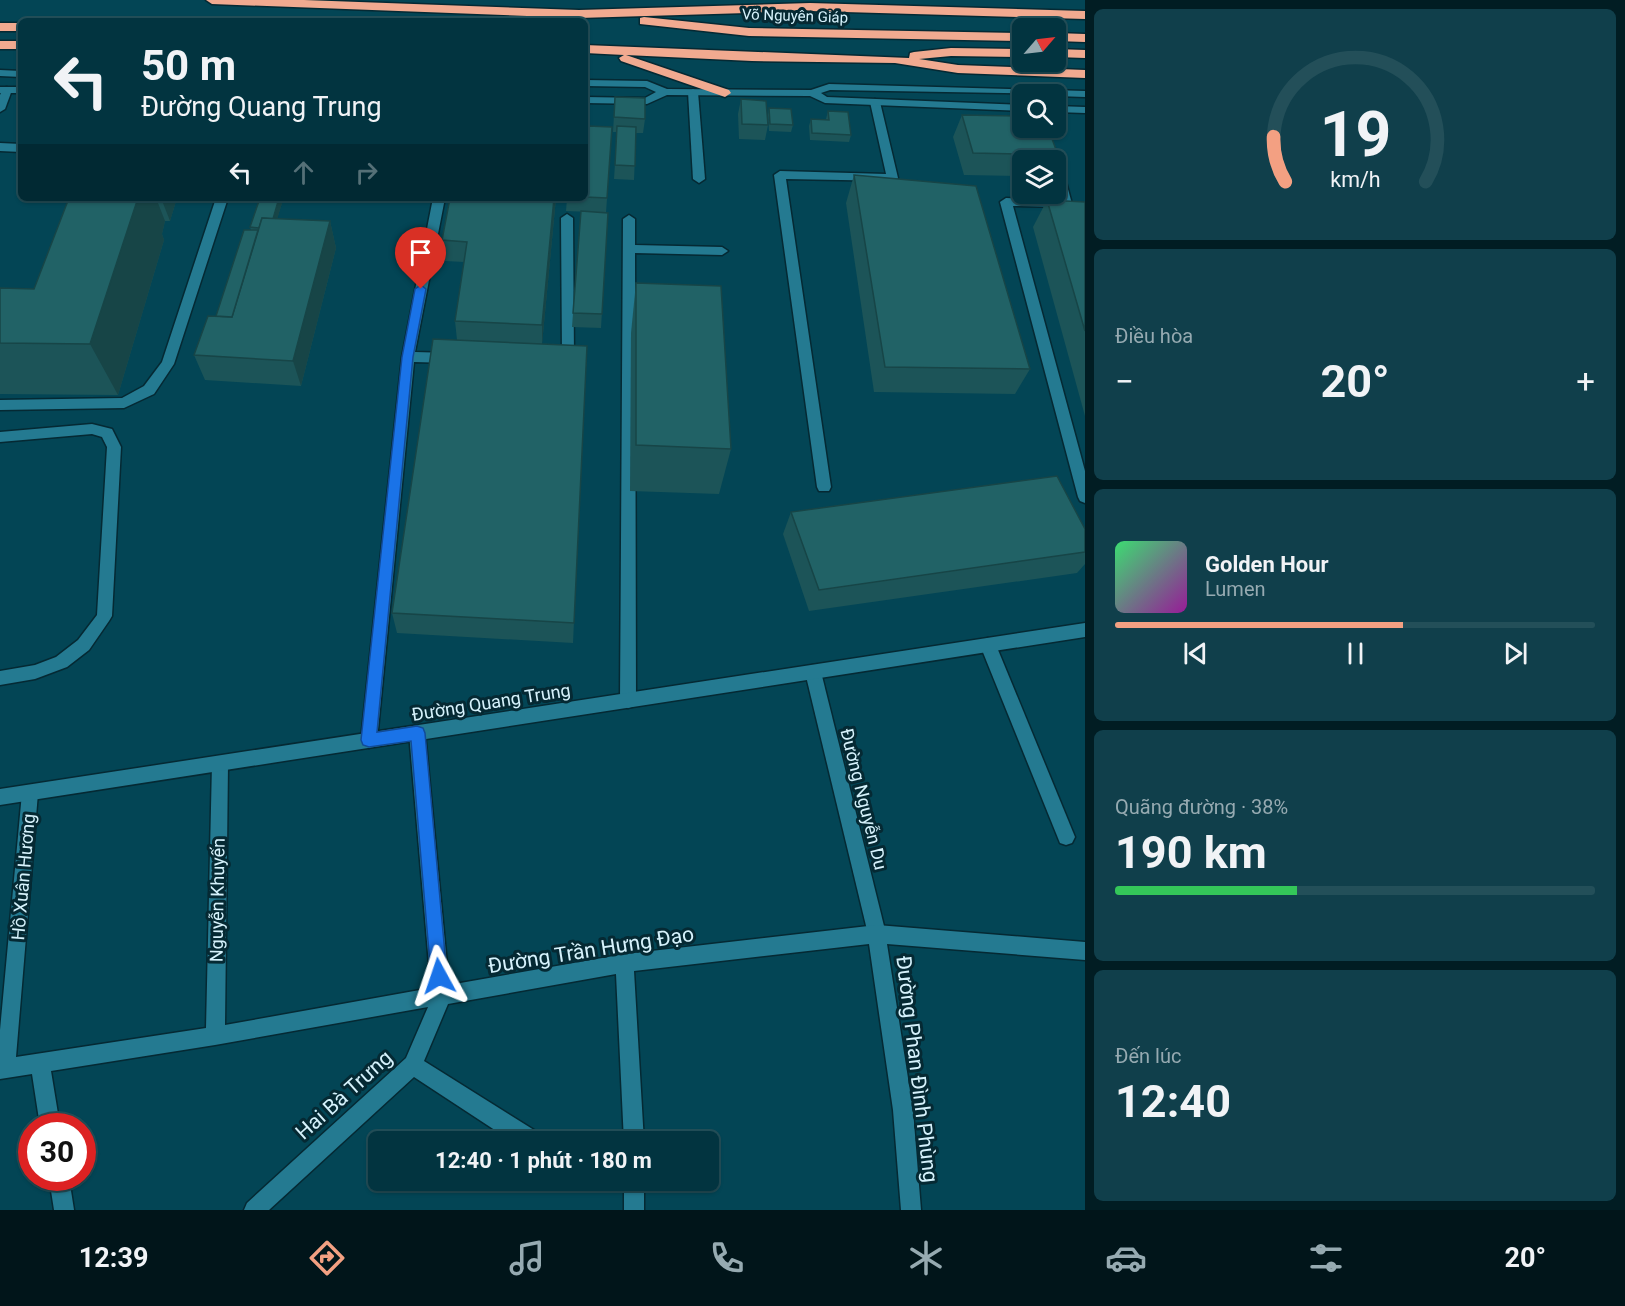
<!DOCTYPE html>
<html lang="vi">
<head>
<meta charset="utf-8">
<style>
  :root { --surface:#023440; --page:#103f4b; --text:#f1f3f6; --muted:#96aab1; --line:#234f59; --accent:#f3a082 }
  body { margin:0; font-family:Roboto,sans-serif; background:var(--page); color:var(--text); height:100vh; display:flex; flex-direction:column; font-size:22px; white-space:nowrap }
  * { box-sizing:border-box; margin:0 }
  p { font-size:20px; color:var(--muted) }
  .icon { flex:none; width:33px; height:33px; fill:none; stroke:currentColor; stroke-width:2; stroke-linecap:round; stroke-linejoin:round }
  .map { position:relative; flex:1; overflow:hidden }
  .drawer { display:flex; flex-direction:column; gap:9px; padding:9px; background:#011d23; width:540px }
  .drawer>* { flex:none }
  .banner { position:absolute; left:18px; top:18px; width:570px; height:183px; border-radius:9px; box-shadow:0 2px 4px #0004,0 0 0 2px var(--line); background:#023440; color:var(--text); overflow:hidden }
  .needle { width:39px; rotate:62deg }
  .buttons { position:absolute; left:1012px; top:18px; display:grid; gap:12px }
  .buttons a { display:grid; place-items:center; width:54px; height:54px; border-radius:9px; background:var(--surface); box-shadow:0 2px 4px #0004,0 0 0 2px var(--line); font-size:30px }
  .speed { position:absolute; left:18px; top:1113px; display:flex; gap:12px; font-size:30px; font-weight:700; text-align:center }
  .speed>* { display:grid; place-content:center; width:78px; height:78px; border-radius:50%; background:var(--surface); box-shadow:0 2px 4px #0004,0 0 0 2px var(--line); line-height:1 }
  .speed .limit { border:9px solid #d22; background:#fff; color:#111 }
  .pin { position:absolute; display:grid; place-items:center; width:51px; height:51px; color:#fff; margin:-62px -26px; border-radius:50% 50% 50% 0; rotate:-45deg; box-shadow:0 0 6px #0007 }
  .pin .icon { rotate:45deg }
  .me { position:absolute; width:66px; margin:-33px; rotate:355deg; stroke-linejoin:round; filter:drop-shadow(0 0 4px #0008) }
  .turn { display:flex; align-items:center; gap:21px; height:126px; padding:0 24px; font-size:27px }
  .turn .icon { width:78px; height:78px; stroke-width:2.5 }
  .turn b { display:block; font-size:42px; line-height:51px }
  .lanes { display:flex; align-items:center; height:57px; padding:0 24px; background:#0003; justify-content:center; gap:30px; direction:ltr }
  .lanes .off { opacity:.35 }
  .big { font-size:45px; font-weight:700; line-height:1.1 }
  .drawer .widget { flex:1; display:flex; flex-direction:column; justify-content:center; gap:9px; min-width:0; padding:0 21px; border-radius:9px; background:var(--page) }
  .drawer .dial { align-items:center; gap:0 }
  .dial svg { height:156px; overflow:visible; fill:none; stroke:var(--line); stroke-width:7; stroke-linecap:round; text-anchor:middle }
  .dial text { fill:var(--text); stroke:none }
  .song { display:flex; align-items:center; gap:18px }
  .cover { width:72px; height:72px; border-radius:9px; background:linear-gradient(135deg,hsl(140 70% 55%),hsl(300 70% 35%)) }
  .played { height:6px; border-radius:3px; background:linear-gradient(90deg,var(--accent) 60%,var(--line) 60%) }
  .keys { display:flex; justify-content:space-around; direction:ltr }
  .heat { display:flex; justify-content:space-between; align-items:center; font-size:33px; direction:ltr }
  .charge { height:9px; border-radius:4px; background:linear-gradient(90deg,#34c759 38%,var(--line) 0) }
  .trip { position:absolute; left:368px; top:1131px; width:351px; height:60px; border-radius:9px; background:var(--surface); box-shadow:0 2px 4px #0004,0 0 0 2px var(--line); font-weight:700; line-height:60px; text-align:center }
  .dock { display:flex; height:96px; justify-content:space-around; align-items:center; background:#01151a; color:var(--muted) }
  .dock .icon { width:42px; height:42px }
  .dock .on { color:var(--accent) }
  .dock b { font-size:27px; color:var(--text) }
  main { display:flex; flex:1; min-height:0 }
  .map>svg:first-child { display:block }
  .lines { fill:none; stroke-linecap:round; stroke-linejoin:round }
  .lane-casing { stroke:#052933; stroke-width:3 }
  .street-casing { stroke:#052933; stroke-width:3 }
  .secondary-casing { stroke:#052933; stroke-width:3 }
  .highway-casing { stroke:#052933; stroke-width:3 }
  .lane { fill:#247a91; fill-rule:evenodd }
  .street { fill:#247a91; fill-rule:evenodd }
  .secondary { fill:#247a91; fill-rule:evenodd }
  .highway { fill:#f1aa90; fill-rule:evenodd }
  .wall { fill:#1c5458 }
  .shaded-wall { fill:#174547 }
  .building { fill:#216266; stroke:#174547; stroke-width:1.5 }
  .route { fill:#1a73e8; stroke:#114b97; stroke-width:1.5 }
  .labels { text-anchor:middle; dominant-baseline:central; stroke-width:6; stroke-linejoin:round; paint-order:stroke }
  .far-street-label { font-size:15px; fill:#d6f2fc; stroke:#052933 }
  .street-label { font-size:18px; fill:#d6f2fc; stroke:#052933 }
  .near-street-label { font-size:21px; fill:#d6f2fc; stroke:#052933 }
</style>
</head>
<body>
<main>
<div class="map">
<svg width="1085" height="1210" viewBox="0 0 1085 1210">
  <rect width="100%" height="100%" fill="#034555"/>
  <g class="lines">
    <!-- lane casing -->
    <g class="lane-casing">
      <g id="lane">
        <path d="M693,89L698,92L705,179L699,183L693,179L688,92Z"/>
        <path d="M875,99L880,102L898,178L896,181L786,179L831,487L829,491H819L817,487L774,175L780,171L886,174L870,102Z"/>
        <path d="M1056,163L1062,167L1072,204L1070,207L1013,206L1085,471V503L1080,501L1078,497L1000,202L1006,198L1059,200L1056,188Z"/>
        <path d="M433,198H445L415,352L450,353L456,358L450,363L414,362L377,740L375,745L369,748L363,745L361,740L402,357Z"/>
        <path d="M567,214L573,218L574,360L573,363L564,365L558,360L562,356L561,218Z"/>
        <path d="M629,215L635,219V245L722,247L728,251L722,255L635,253L636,701L634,706L628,708L622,706L620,701L623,219Z"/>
        <path d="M92,424L112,429L121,447L112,616L109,621L89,650L67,667L35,679L0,685V671L35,665L56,657L78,640L97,615L107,447L102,437L92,434L0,442V432Z"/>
        <path d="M813,665L819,667L821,672L886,934L883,940L877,943L871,940L868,934L805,672L807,667Z"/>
      </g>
    </g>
    <!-- street casing -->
    <g class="street-casing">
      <g id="street">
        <path d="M7,87L12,90L5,109L0,112V95L3,88Z"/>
        <path d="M0,143L21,144V152L0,151Z"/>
        <path d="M216,198H228L174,364L154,394L124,408L0,410V400L122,398L144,386L162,362Z"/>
        <path d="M988,638L993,640L996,645L1075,837L1072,843L1066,845L1060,843L980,645L983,640Z"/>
        <path d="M417,726L423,728L425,733L449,985L625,954L877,925L1085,942V960L887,944L913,1110L921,1210H901L893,1110L869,944L634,971L644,1142H624L616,974L448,1004L424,1061L542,1135L545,1142H513L414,1077L269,1210H244L247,1203L406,1058L428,1007L215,1045L51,1071L60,1126H40L32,1074L0,1079V1030L22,793L24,787L30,785L36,787L38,793L16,1057L206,1028L212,764L214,759L220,756L226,759L228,764L225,1025L431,988L409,733L411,728Z"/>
        <path d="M49,1178H69L74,1210H54Z"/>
        <rect x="624" y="1180" width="20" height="30"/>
      </g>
    </g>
    <!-- secondary casing -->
    <g class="secondary-casing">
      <g id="secondary">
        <path d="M0,70L21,71V77L0,76Z"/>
        <path d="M585,80L647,81L667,89L811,90L829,84L1085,91V97L1056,96V94L830,90L821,93L827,97L1023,105V111L825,103L810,96L667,95L647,104L585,103V97L645,98L656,92L645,87L585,86Z"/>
        <rect x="0" y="87" width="21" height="6"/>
        <path d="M1056,106L1085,107V113L1056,112Z"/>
        <path d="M1085,623V637L0,805V789Z"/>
      </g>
    </g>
    <!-- highway casing -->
    <g class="highway-casing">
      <g id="highway">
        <path d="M206,0H304L579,10L810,3L1085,11V19L810,11L579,18L212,4Z"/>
        <path d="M644,17L749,28L1023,33V41L749,36L640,24V18Z"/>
        <rect x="0" y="23" width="21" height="8"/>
        <path d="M1056,33L1085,34V42L1056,41Z"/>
        <rect x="0" y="41" width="21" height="8"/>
        <path d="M585,45L909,58L910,53L914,52L951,48L1023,49V57L951,56L919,59L958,65L1085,70V78L958,73L895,63L752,61L626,55L729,90L731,93L725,97L621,61L619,58L624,55L585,53Z"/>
        <path d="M1056,49L1085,50V58L1056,57Z"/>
      </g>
    </g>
    <!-- lane -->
    <use href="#lane" class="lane"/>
    <!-- street -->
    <use href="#street" class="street"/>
    <!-- secondary -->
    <use href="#secondary" class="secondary"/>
    <!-- highway -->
    <use href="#highway" class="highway"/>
  </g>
  <!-- wall -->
  <g class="wall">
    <path d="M615,97L645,119L643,133H636L634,180L614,179L617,132H613Z"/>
    <path d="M741,99L768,125L765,140L739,139L738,114Z"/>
    <path d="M769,108L793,125L791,132L769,131L768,115Z"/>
    <path d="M828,111L851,135L849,142L810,140L809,126L811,119H826Z"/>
    <path d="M962,115L1058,155L1055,160H1023V176L964,175L953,137Z"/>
    <path d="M612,127L606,213H608L601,328L572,327L573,313L592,212L566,211L567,198H585V128Z"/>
    <path d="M854,175L1030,369L1015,394L874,392L846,203Z"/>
    <path d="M69,198H177L170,221H165L162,234L164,240L118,395L0,394V288L34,289Z"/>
    <path d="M450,198H556L542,344L587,346L573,643L397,633L392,613L457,340L455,321L464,262L445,261L442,240Z"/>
    <path d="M1047,200L1085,202V416L1033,227Z"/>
    <path d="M282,203L277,219L330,221L336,248L301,386L205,380L194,355L216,316L251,230L250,227Z"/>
    <path d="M636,283L731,449L719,494L630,491L631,333Z"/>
    <path d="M791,512L1085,529V564L1077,573L809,611L783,534Z"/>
  </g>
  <!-- shaded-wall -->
  <g class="shaded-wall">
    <path d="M138,198H156L165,221L162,234L164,240L118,395L90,344Z"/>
    <path d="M161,198H177L170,221Z"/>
    <path d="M279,198H281L282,203L272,236L270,229Z"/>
    <path d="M554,198H556L542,345V325Z"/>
    <path d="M330,221L336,248L301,386L293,361Z"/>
  </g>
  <!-- building -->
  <g class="building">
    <path d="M615,97L645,98V119L614,117Z"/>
    <path d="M741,99L766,101L768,125L742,124Z"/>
    <path d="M769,108L791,109L793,125L770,124Z"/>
    <path d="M828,111L848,112L851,135L812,133L811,119L829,120Z"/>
    <path d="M962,115L1023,116V128H1048L1058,155L973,153Z"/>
    <path d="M588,126L612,127L607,198L585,197V136H587Z"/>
    <path d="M617,126L636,127L635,166L615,165Z"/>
    <path d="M585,128H588L587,136H585Z"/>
    <path d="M854,175L976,186L1030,369L885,367Z"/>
    <path d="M69,198H138L90,344L0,343V288L34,289Z"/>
    <path d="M260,198H279L273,219L262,218L259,228L250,227Z"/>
    <path d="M450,198H554L542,325L455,321L467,242L442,240Z"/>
    <path d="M1047,200L1085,202V331Z"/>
    <path d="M581,211L608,213L602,314L573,313Z"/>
    <path d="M262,218L330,221L293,361L194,355L208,316L232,317Z"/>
    <path d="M244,230H258L232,317L216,316Z"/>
    <path d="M636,283L721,286L731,449L636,445Z"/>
    <path d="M433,339L587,346L574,623L392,613Z"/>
    <path d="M1057,476L1085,529V552L819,590L791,512Z"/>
  </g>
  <!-- route -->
  <path class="route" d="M421,285L426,289L413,357L377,732L417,726L423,728L425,733L447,976L445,982L439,984L433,982L431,976L411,741L369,747L363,745L361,740L402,357L415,289Z"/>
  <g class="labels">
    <!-- far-street labels -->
    <g class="far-street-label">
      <text transform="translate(795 16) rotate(2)">Võ Nguyên Giáp</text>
    </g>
    <!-- street labels -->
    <g class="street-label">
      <text transform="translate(491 702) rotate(-9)">Đường Quang Trung</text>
      <text transform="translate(864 799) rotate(76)">Đường Nguyễn Du</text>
      <text transform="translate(23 877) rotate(-85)">Hồ Xuân Hương</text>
      <text transform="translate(217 900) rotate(-89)">Nguyễn Khuyến</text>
    </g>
    <!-- near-street labels -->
    <g class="near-street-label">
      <text transform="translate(591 950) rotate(-9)">Đường Trần Hưng Đạo</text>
      <text transform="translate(917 1069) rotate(83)">Đường Phan Đình Phùng</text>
      <text transform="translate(344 1095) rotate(-42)">Hai Bà Trưng</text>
    </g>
  </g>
</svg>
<div class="buttons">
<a><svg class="needle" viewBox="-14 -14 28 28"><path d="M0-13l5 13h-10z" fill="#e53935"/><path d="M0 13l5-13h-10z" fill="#96aab1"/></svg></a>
<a><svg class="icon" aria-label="search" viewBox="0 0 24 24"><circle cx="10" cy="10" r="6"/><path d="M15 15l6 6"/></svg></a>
<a><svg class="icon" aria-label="layers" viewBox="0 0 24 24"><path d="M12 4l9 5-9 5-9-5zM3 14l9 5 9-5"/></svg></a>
</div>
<div class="speed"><div class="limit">30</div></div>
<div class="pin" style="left:421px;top:289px;background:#d93025"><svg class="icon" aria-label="arrive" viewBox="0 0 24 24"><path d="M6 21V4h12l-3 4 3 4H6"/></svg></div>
<svg class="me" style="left:439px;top:976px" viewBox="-20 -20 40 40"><path d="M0-17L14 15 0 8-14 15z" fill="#1a73e8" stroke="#fff" stroke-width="4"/></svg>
<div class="trip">12:40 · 1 phút · 180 m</div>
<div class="banner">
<div class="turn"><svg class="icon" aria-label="left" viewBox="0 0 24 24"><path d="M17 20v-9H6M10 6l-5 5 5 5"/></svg><div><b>50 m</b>Đường Quang Trung</div></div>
<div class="lanes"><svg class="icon" aria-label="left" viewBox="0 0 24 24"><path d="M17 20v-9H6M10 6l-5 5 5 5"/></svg><svg class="icon off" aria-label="ahead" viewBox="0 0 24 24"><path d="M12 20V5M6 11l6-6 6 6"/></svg><svg class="icon off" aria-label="right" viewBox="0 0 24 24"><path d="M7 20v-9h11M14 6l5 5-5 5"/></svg></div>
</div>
</div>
<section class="drawer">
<div class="widget dial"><svg viewBox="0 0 100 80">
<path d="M14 69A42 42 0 1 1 86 69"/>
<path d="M14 69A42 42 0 0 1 8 46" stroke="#f3a082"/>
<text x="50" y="56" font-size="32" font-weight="700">19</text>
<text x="50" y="72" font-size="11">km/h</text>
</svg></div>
<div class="widget"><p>Điều hòa</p>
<div class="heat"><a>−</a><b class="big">20°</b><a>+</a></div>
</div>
<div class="widget">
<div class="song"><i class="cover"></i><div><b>Golden Hour</b><p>Lumen</p></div></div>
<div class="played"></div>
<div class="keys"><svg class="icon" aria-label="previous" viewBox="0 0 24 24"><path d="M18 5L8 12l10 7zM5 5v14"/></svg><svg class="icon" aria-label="pause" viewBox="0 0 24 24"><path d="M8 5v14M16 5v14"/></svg><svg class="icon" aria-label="next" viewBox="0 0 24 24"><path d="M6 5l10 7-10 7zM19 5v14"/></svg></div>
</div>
<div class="widget"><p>Quãng đường · 38%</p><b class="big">190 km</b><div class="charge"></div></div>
<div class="widget"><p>Đến lúc</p><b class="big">12:40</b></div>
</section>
</main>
<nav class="dock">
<b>12:39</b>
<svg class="icon on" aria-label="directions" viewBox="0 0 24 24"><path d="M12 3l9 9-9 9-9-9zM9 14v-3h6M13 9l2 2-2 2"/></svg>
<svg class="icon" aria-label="music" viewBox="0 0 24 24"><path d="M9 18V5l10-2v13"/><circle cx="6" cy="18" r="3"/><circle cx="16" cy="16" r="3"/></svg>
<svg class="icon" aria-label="phone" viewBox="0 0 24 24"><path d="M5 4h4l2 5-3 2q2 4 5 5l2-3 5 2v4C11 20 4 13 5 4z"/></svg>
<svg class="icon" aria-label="climate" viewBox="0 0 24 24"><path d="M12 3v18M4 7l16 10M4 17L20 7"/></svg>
<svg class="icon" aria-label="car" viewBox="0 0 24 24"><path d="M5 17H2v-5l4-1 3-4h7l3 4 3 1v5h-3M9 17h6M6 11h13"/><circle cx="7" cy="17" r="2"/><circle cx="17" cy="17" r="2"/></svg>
<svg class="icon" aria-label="filters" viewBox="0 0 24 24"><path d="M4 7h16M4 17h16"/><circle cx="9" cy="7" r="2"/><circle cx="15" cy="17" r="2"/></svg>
<b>20°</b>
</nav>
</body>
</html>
